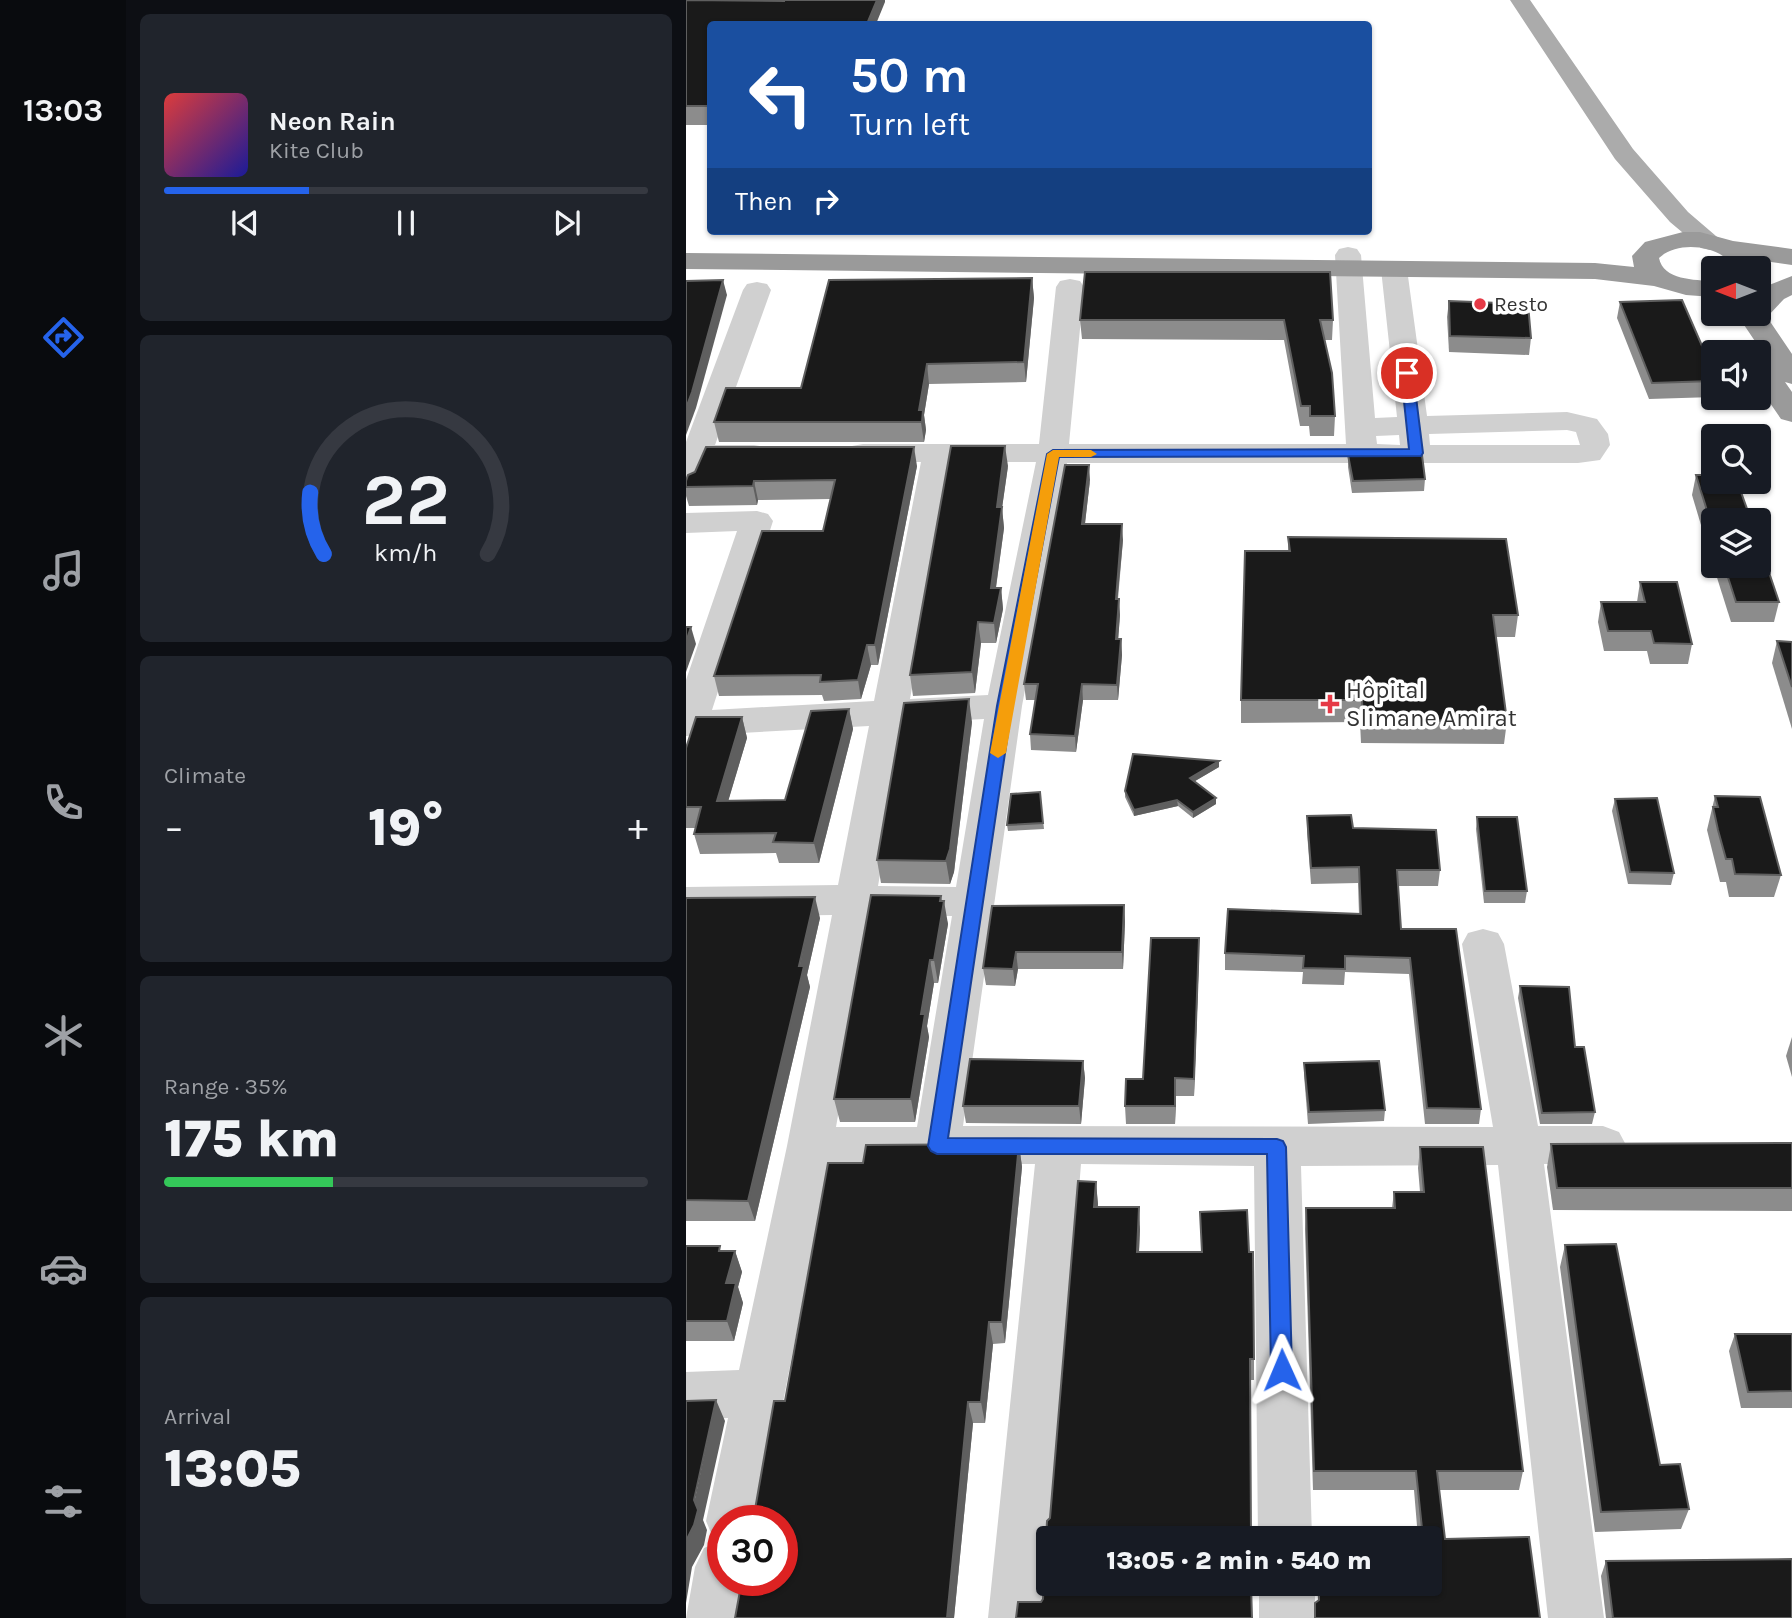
<!DOCTYPE html>
<html lang="en">
<head>
<meta charset="utf-8">
<style>
  :root { --surface:#171b24; --page:#20242c; --text:#f1f3f6; --muted:#9ea1a6; --line:#363941; --accent:#2563eb }
  body { margin:0; font-family:Karla,sans-serif; background:var(--page); color:var(--text); height:100vh; display:flex; flex-direction:column; font-size:26px; white-space:nowrap }
  * { box-sizing:border-box; margin:0 }
  p { font-size:23px; color:var(--muted) }
  .icon { flex:none; width:38px; height:38px; fill:none; stroke:currentColor; stroke-width:2; stroke-linecap:round; stroke-linejoin:round }
  .map { position:relative; flex:1; overflow:hidden }
  .details { display:flex; flex-direction:column; gap:14px; padding:14px; background:#0d0f14; width:560px }
  .details>* { flex:none }
  .guide { position:absolute; left:21px; top:21px; width:665px; height:214px; border-radius:7px; box-shadow:0 2px 5px #0004; background:#1a4fa0; color:#fff; overflow:hidden }
  .needle { width:46px; rotate:270deg }
  .tools { position:absolute; left:1015px; top:256px; display:grid; gap:14px }
  .tools a { display:grid; place-items:center; width:70px; height:70px; border-radius:7px; background:var(--surface); box-shadow:0 2px 5px #0004; font-size:35px }
  .speed { position:absolute; left:21px; top:1505px; display:flex; gap:14px; font-size:35px; font-weight:700; text-align:center }
  .speed>* { display:grid; place-content:center; width:91px; height:91px; border-radius:50%; background:var(--surface); box-shadow:0 2px 5px #0004; line-height:1 }
  .speed .limit { border:10px solid #d22; background:#fff; color:#111 }
  .pin { position:absolute; display:grid; place-items:center; width:60px; height:60px; color:#fff; margin:-30px; border:4px solid #fff; border-radius:50%; box-shadow:0 2px 7px #0007 }
  .me { position:absolute; width:77px; margin:-38px; rotate:359deg; stroke-linejoin:round; filter:drop-shadow(0 0 5px #0008) }
  .turn { display:flex; align-items:center; gap:24px; height:147px; padding:0 28px; font-size:32px }
  .turn .icon { width:91px; height:91px; stroke-width:2.5 }
  .turn b { display:block; font-size:49px; line-height:60px }
  .then { display:flex; align-items:center; height:66px; padding:0 28px; background:#0003; gap:14px; font-size:26px }
  .big { font-size:52px; font-weight:800; line-height:1.1 }
  .details .widget { flex:1; display:flex; flex-direction:column; justify-content:center; gap:10px; min-width:0; padding:0 24px; border-radius:10px; background:var(--page) }
  .details .dial { align-items:center; gap:0 }
  .dial svg { height:182px; overflow:visible; fill:none; stroke:var(--line); stroke-width:7; stroke-linecap:round; text-anchor:middle }
  .dial text { fill:var(--text); stroke:none }
  .song { display:flex; align-items:center; gap:21px }
  .cover { width:84px; height:84px; border-radius:10px; background:linear-gradient(135deg,hsl(0 70% 55%),hsl(240 70% 35%)) }
  .played { height:7px; border-radius:4px; background:linear-gradient(90deg,var(--accent) 30%,var(--line) 30%) }
  .keys { display:flex; justify-content:space-around; direction:ltr }
  .heat { display:flex; justify-content:space-between; align-items:center; font-size:38px; direction:ltr }
  .charge { height:10px; border-radius:5px; background:linear-gradient(90deg,#34c759 35%,var(--line) 0) }
  .trip { position:absolute; left:350px; top:1526px; width:406px; height:70px; border-radius:7px; background:var(--surface); box-shadow:0 2px 5px #0004; font-weight:800; line-height:70px; text-align:center }
  main { display:flex; flex:1; min-height:0 }
  .menu { display:flex; flex-direction:column; width:126px; justify-content:space-around; align-items:center; background:#090b0e; color:var(--muted) }
  .menu .icon { width:49px; height:49px }
  .menu .active { color:var(--accent) }
  .menu b { font-size:32px; color:var(--text) }
  .map>svg:first-child { display:block }
  .lines { fill:none; stroke-linecap:round; stroke-linejoin:round }
  .minor { fill:#d0d0d0; fill-rule:evenodd }
  .major { fill:#ababab; fill-rule:evenodd }
  .highway { fill:#9a9a9a; fill-rule:evenodd }
  .wall { fill:#8c8c8c }
  .shaded-wall { fill:#5f5f5f }
  .building { fill:#1a1a1a; stroke:#5f5f5f; stroke-width:2 }
  .route { fill:#2563eb; stroke:#184099; stroke-width:2 }
  .slow { fill:#f59e0b }
  .poi-dot { fill:#e63946; stroke:#fff; stroke-width:2.5 }
  .labels { text-anchor:middle; dominant-baseline:central; stroke-width:7; stroke-linejoin:round; paint-order:stroke }
  .far-poi-label { font-size:21px; fill:#333; stroke:#fff; text-anchor:start }
  .poi-label { font-size:24px; fill:#333; stroke:#fff; text-anchor:start }
</style>
</head>
<body>
<main>
<nav class="menu">
<b>13:03</b>
<svg class="icon active" aria-label="directions" viewBox="0 0 24 24"><path d="M12 3l9 9-9 9-9-9zM9 14v-3h6M13 9l2 2-2 2"/></svg>
<svg class="icon" aria-label="music" viewBox="0 0 24 24"><path d="M9 18V5l10-2v13"/><circle cx="6" cy="18" r="3"/><circle cx="16" cy="16" r="3"/></svg>
<svg class="icon" aria-label="phone" viewBox="0 0 24 24"><path d="M5 4h4l2 5-3 2q2 4 5 5l2-3 5 2v4C11 20 4 13 5 4z"/></svg>
<svg class="icon" aria-label="climate" viewBox="0 0 24 24"><path d="M12 3v18M4 7l16 10M4 17L20 7"/></svg>
<svg class="icon" aria-label="car" viewBox="0 0 24 24"><path d="M5 17H2v-5l4-1 3-4h7l3 4 3 1v5h-3M9 17h6M6 11h13"/><circle cx="7" cy="17" r="2"/><circle cx="17" cy="17" r="2"/></svg>
<svg class="icon" aria-label="filters" viewBox="0 0 24 24"><path d="M4 7h16M4 17h16"/><circle cx="9" cy="7" r="2"/><circle cx="15" cy="17" r="2"/></svg>
</nav>
<section class="details">
<div class="widget">
<div class="song"><i class="cover"></i><div><b>Neon Rain</b><p>Kite Club</p></div></div>
<div class="played"></div>
<div class="keys"><svg class="icon" aria-label="previous" viewBox="0 0 24 24"><path d="M18 5L8 12l10 7zM5 5v14"/></svg><svg class="icon" aria-label="pause" viewBox="0 0 24 24"><path d="M8 5v14M16 5v14"/></svg><svg class="icon" aria-label="next" viewBox="0 0 24 24"><path d="M6 5l10 7-10 7zM19 5v14"/></svg></div>
</div>
<div class="widget dial"><svg viewBox="0 0 100 80">
<path d="M14 69A42 42 0 1 1 86 69"/>
<path d="M14 69A42 42 0 0 1 8 42" stroke="#2563eb"/>
<text x="50" y="56" font-size="32" font-weight="700">22</text>
<text x="50" y="72" font-size="11">km/h</text>
</svg></div>
<div class="widget"><p>Climate</p>
<div class="heat"><a>−</a><b class="big">19°</b><a>+</a></div>
</div>
<div class="widget"><p>Range · 35%</p><b class="big">175 km</b><div class="charge"></div></div>
<div class="widget"><p>Arrival</p><b class="big">13:05</b></div>
</section>
<div class="map">
<svg width="1106" height="1618" viewBox="0 0 1106 1618">
  <rect width="100%" height="100%" fill="#fff"/>
  <g class="lines">
    <!-- minor -->
    <g class="minor">
      <path d="M662,247L671,249L675,255L689,418L711,417L695,269L699,263L708,261L717,263L721,269L741,416L881,412L911,419L922,434L924,445L914,460L892,463H381L336,706L277,1126L807,1127L776,944L782,933L797,929L812,933L818,944L852,1126H917L933,1132L940,1145L933,1158L917,1164H858L918,1618H862L812,1165L615,1166L626,1538H572L568,1166L395,1164L365,1538H362L358,1618H302L349,1164L143,1165L74,1521H37V1580H62L54,1618H0L9,1567L18,1548L33,1542L28,1540L20,1521L42,1418L0,1420V1372L53,1370L101,1146L146,915L0,917V887L152,885L183,726L0,736V680L51,531L0,533V513L71,511L82,514L87,521L26,710L188,701L235,462H177L166,460L162,453L166,446L177,444H353L370,287L374,281L384,279L394,281L398,287L383,444H660L649,255L653,249ZM881,430L890,432L894,445H744L743,434ZM713,435L714,445L691,444L690,436ZM266,462H350L302,695L224,699ZM298,719L270,887L192,886L220,723ZM187,915L266,916L231,1127H150Z"/>
      <path d="M71,282L81,284L85,290L29,445H68L79,447L83,454L79,461L68,463H23L11,490L0,492V442L57,290L61,284Z"/>
      <rect x="573" y="1584" width="56" height="34"/>
    </g>
    <!-- major -->
    <path class="major" d="M824,0H844L947,149L1002,212L1037,242L1033,248L1024,250L1015,248L984,222L929,159Z"/>
    <!-- highway -->
    <g class="highway">
      <path d="M997,232H1014L1047,241L1106,249V265L1071,260L1076,268L1073,273V268H1049C1035,245 992,240 973,258C977,280 1009,280 1027,281V297L1000,295L968,286L909,279L0,269V253L909,263L948,267L946,256L959,242Z"/>
      <path d="M1106,276V295L1098,299L1081,317L1106,354V384L1099,382L1106,392V422L1095,419L1073,387V357L1081,359L1050,313H1073V294L1078,287Z"/>
    </g>
  </g>
  <!-- wall -->
  <g class="wall">
    <path d="M0,0L31,1L199,2L24,24V125H0Z"/>
    <path d="M346,278L348,298L340,382L243,384L238,415L240,430L238,442H33L28,422L115,388Z"/>
    <path d="M763,301L845,338L843,355L763,352L761,317Z"/>
    <path d="M934,302L1027,371V397H1028L963,399L931,318Z"/>
    <path d="M394,320H647L646,340H639L649,416L648,436H624L623,426H614L598,340L396,339Z"/>
    <path d="M662,455L739,479L738,491L666,493L662,467Z"/>
    <path d="M231,466L192,665H185L175,699L138,701L136,695L33,696L28,676L137,531L145,499L72,500L71,505L3,506L0,496V481Z"/>
    <path d="M322,466L316,508L318,528L310,588H315L317,609L310,643H295L289,693L227,696L224,675Z"/>
    <path d="M1010,475L1027,520V565L1006,495Z"/>
    <path d="M404,480L399,524L437,540L432,599L434,615L432,639H435L436,655L432,700H397L390,752L345,750L344,734L349,700H340L338,684Z"/>
    <path d="M602,537L832,615L829,637H810L821,721L818,744L675,743L674,722L555,723V700L602,551Z"/>
    <path d="M1027,565H1073L1093,602L1088,622H1045Z"/>
    <path d="M954,582L1006,644L1002,664H964L961,651H918L912,622L915,602H951Z"/>
    <path d="M1091,641L1106,642V729L1086,663Z"/>
    <path d="M163,709L167,729L133,863H93L90,853L14,854L8,834L9,828H0V748L56,717L61,738L42,801L99,800Z"/>
    <path d="M286,722L268,872L264,884L195,883L191,860Z"/>
    <path d="M533,761V767L509,781L530,804L507,818L492,806L448,816L439,797V791Z"/>
    <path d="M354,792L358,829L322,831L321,825Z"/>
    <path d="M1029,796L1095,875L1088,897H1043L1040,882H1034L1021,830Z"/>
    <path d="M929,799L988,873L985,885L942,884L926,811Z"/>
    <path d="M621,816L667,828L754,870L752,886H712L715,929L795,1109L793,1124H739L723,974L659,972L658,985L616,984L617,972L539,970V953L673,914L672,883L625,884L621,832Z"/>
    <path d="M791,817L841,891L839,903H798L790,829Z"/>
    <path d="M0,898L134,918L121,975L124,987L69,1221H0Z"/>
    <path d="M255,901L262,924L252,983H248L241,1026L243,1037L229,1122H154L148,1099Z"/>
    <path d="M438,905L439,922L437,969H332L329,986L300,985L297,968Z"/>
    <path d="M513,938V956L508,1096H490L489,1124H440L439,1106L457,1079Z"/>
    <path d="M834,986L889,1047L909,1112L906,1124H854L832,998Z"/>
    <path d="M1106,1037V1077L1100,1056Z"/>
    <path d="M397,1061L399,1078L395,1124L280,1123L277,1106Z"/>
    <path d="M618,1063L699,1110L698,1121L622,1124L618,1075Z"/>
    <path d="M1106,1143V1211L867,1210L861,1167L865,1144Z"/>
    <path d="M333,1144L336,1167L319,1343L307,1344L299,1423H287L268,1618H49L99,1401L177,1163Z"/>
    <path d="M734,1147L837,1471L833,1490H753L759,1539L854,1618H628L629,1603L632,1601L631,1584H744V1538H732L728,1490H627L619,1229L620,1208H706L708,1192H734L732,1168Z"/>
    <path d="M410,1182L412,1207L454,1229L453,1252L568,1359V1380H564L565,1584L355,1602L357,1599L364,1518Z"/>
    <path d="M879,1245L974,1465L1003,1509L995,1529L909,1532L874,1267Z"/>
    <path d="M0,1246L36,1251H49L56,1272L52,1287L57,1303L48,1341H0Z"/>
    <path d="M1049,1334H1106V1408H1055L1043,1351Z"/>
    <path d="M920,1561L1106,1618H920L915,1576Z"/>
  </g>
  <!-- shaded-wall -->
  <g class="shaded-wall">
    <path d="M191,0H199V2L190,24H181Z"/>
    <path d="M346,278L348,298L340,382L338,362Z"/>
    <path d="M37,280L41,295L10,408L0,435V408Z"/>
    <path d="M241,364L243,384L238,415L240,430L238,442L233,410Z"/>
    <path d="M319,446L322,466L316,508L318,528L307,608L305,588L311,507Z"/>
    <path d="M228,447L231,466L192,665L189,645Z"/>
    <path d="M403,465L404,480L397,540L396,524Z"/>
    <path d="M68,481L72,500L71,505L67,486Z"/>
    <path d="M436,524L437,540L430,614V599Z"/>
    <path d="M315,588L317,609L310,643L308,623Z"/>
    <path d="M433,599L434,615L431,655L430,639Z"/>
    <path d="M292,622L295,643L289,693L286,672Z"/>
    <path d="M5,627L10,644L0,672V642Z"/>
    <path d="M435,639L436,655L432,700L431,685Z"/>
    <path d="M181,645L185,665L175,699L172,680Z"/>
    <path d="M396,684L397,700L390,752L389,736Z"/>
    <path d="M283,699L286,722L268,872L264,884L260,861Z"/>
    <path d="M163,709L167,729L133,863L128,843Z"/>
    <path d="M56,717L61,738L36,822L31,801Z"/>
    <path d="M533,761V767L504,784V778Z"/>
    <path d="M530,798V804L507,818V812Z"/>
    <path d="M491,800L492,806L448,816V810Z"/>
    <path d="M255,896L257,909L258,901L262,924L252,983L248,960Z"/>
    <path d="M129,897L134,918L121,975L124,987L69,1221L62,1201Z"/>
    <path d="M438,905L439,922L437,969L436,952Z"/>
    <path d="M513,938V956L508,1096V1079Z"/>
    <path d="M330,952L332,969L329,986L327,969Z"/>
    <path d="M244,960L248,983L241,1026L243,1037L229,1122L225,1099L235,1014Z"/>
    <path d="M397,1061L399,1078L395,1124L393,1106Z"/>
    <path d="M489,1078L490,1096L489,1124Z"/>
    <path d="M333,1144L336,1167L319,1343L316,1322Z"/>
    <path d="M410,1182L412,1204L410,1229L408,1207Z"/>
    <path d="M453,1207L454,1229L452,1273L451,1252Z"/>
    <path d="M49,1251L56,1272L52,1287L57,1303L48,1341L41,1321L40,1283Z"/>
    <path d="M303,1322L307,1344L299,1423L295,1402Z"/>
    <path d="M30,1400L39,1421L17,1520L21,1530L18,1545L6,1567L0,1603V1541Z"/>
    <path d="M282,1402L287,1423L268,1618H261Z"/>
  </g>
  <!-- building -->
  <g class="building">
    <path d="M0,0L98,1V0H191L181,24H24V106H0Z"/>
    <path d="M399,272H644L647,320H634L646,373L649,416H624V406H615L598,320H394Z"/>
    <path d="M346,278L338,362L241,364L233,410H237L236,422H28L40,388H115L143,280Z"/>
    <path d="M37,280L6,392L0,408V281Z"/>
    <path d="M996,300L1027,371V381L966,383L934,302Z"/>
    <path d="M763,301L842,304L845,338L764,336Z"/>
    <path d="M265,446H319L311,507H316L305,588H315L308,623L292,622L286,672L224,675Z"/>
    <path d="M20,447H228L189,645H181L172,680L134,682L135,675L28,676L76,531H137L149,480L68,481L67,486L0,487V481L2,475L9,472Z"/>
    <path d="M662,455H736L739,479L667,481Z"/>
    <path d="M379,465H403L396,524H436L430,599H433L430,639H435L431,685L396,684L389,736L344,734L352,684H338Z"/>
    <path d="M1010,475H1027V481H1051L1065,520H1027V530Z"/>
    <path d="M602,537L820,539L832,615H807L821,721L677,720L676,700H555L559,551H604Z"/>
    <path d="M1073,543L1093,602H1050L1038,565H1073Z"/>
    <path d="M954,582H991L1006,644L968,643L965,631H922L915,602H959Z"/>
    <path d="M0,627H5L0,642Z"/>
    <path d="M1091,641L1106,642V687Z"/>
    <path d="M283,699L264,849L260,861L191,860L218,703Z"/>
    <path d="M163,709L128,843L87,842L90,833L8,834L15,807H0V748L10,717H56L31,801L99,800L125,711Z"/>
    <path d="M447,754L533,761L504,778L530,798L507,812L491,800L448,810L439,791Z"/>
    <path d="M354,792L357,823L321,825L325,794Z"/>
    <path d="M1029,796L1074,797L1095,875L1049,874L1046,859H1040L1032,830L1027,807H1032Z"/>
    <path d="M971,798L988,873L944,872L929,799Z"/>
    <path d="M665,815L667,828L750,830L754,870H711L715,929H770L795,1109L741,1108L724,958L659,956V969L617,968L618,956L539,953L542,909L675,914L673,867L625,868L621,816Z"/>
    <path d="M791,817H831L841,891H799Z"/>
    <path d="M185,895L255,896L254,901H258L248,960H244L235,1014H239L225,1099H148Z"/>
    <path d="M129,897L113,966H118L62,1201L0,1200V898Z"/>
    <path d="M438,905L436,952H330L327,969L297,968L306,906Z"/>
    <path d="M465,938H513L508,1079L489,1078V1106H439L440,1079H457Z"/>
    <path d="M834,986L883,987L889,1047H898L909,1112L856,1113Z"/>
    <path d="M284,1059L397,1061L393,1106H277Z"/>
    <path d="M693,1061L699,1110L623,1112L618,1063Z"/>
    <path d="M1106,1143V1188H871L865,1144Z"/>
    <path d="M333,1144L316,1322H303L295,1402H282L261,1618H49L56,1580H96V1521H67L88,1401H99L142,1163H177L180,1145Z"/>
    <path d="M734,1147H797L837,1471H751L759,1539L843,1537L854,1618H629V1603L633,1600V1584H744V1538H737L730,1471H628L620,1208H709L708,1192H738Z"/>
    <path d="M392,1181L410,1182L408,1207H453L451,1252H516L514,1212L561,1210L563,1252H567L568,1359H564L565,1538H362V1584H565L566,1618H330L332,1602H355L357,1599L361,1521L364,1518Z"/>
    <path d="M930,1244L974,1465L994,1464L1003,1509L915,1512L879,1245Z"/>
    <path d="M0,1246H34L33,1251H49L40,1283H50L41,1321H0Z"/>
    <path d="M1049,1334H1106V1391L1062,1392Z"/>
    <path d="M30,1400L8,1500L12,1510L8,1525L0,1541V1401Z"/>
    <path d="M1106,1559V1618H927L920,1561Z"/>
  </g>
  <!-- route -->
  <path class="route" d="M721,369L727,373L737,453L735,456L373,457L326,706L262,1138L591,1139L597,1141L600,1147L606,1370L603,1377L596,1380L588,1377L585,1370L581,1154H251L245,1151L242,1146L311,706L361,454L367,450L723,449L715,373Z"/>
  <!-- slow -->
  <path class="slow" d="M367,450H405L411,454L405,457H373L320,753L312,758L304,753L361,454Z"/>
  <!-- markers -->
  <g class="poi-dot">
    <circle cx="794" cy="304" r="7"/>
    <path d="M640.5 693.5h7v7h7v7h-7v7h-7v-7h-7v-7h7z"/>
  </g>
  <g class="labels">
    <!-- far-poi labels -->
    <g class="far-poi-label">
      <text x="808" y="304">Resto</text>
    </g>
    <!-- poi labels -->
    <g class="poi-label">
      <text x="660" y="690">Hôpital<tspan x="660" dy="28">Slimane Amirat</tspan></text>
    </g>
  </g>
</svg>
<div class="tools">
<a><svg class="needle" viewBox="-14 -14 28 28"><path d="M0-13l5 13h-10z" fill="#e53935"/><path d="M0 13l5-13h-10z" fill="#9ea1a6"/></svg></a>
<a><svg class="icon" aria-label="sound" viewBox="0 0 24 24"><path d="M4 9h4l5-4v14l-5-4H4zM17 9q2 3 0 6"/></svg></a>
<a><svg class="icon" aria-label="search" viewBox="0 0 24 24"><circle cx="10" cy="10" r="6"/><path d="M15 15l6 6"/></svg></a>
<a><svg class="icon" aria-label="layers" viewBox="0 0 24 24"><path d="M12 4l9 5-9 5-9-5zM3 14l9 5 9-5"/></svg></a>
</div>
<div class="speed"><div class="limit">30</div></div>
<div class="pin" style="left:721px;top:373px;background:#d93025"><svg class="icon" aria-label="arrive" viewBox="0 0 24 24"><path d="M6 21V4h12l-3 4 3 4H6"/></svg></div>
<svg class="me" style="left:596px;top:1370px" viewBox="-20 -20 40 40"><path d="M0-17L14 15 0 8-14 15z" fill="#2563eb" stroke="#fff" stroke-width="4"/></svg>
<div class="trip">13:05 · 2 min · 540 m</div>
<div class="guide">
<div class="turn"><svg class="icon" aria-label="left" viewBox="0 0 24 24"><path d="M17 20v-9H6M10 6l-5 5 5 5"/></svg><div><b>50 m</b>Turn left</div></div>
<div class="then">Then<svg class="icon" aria-label="right" viewBox="0 0 24 24"><path d="M7 20v-9h11M14 6l5 5-5 5"/></svg></div>
</div>
</div>
</main>
</body>
</html>
